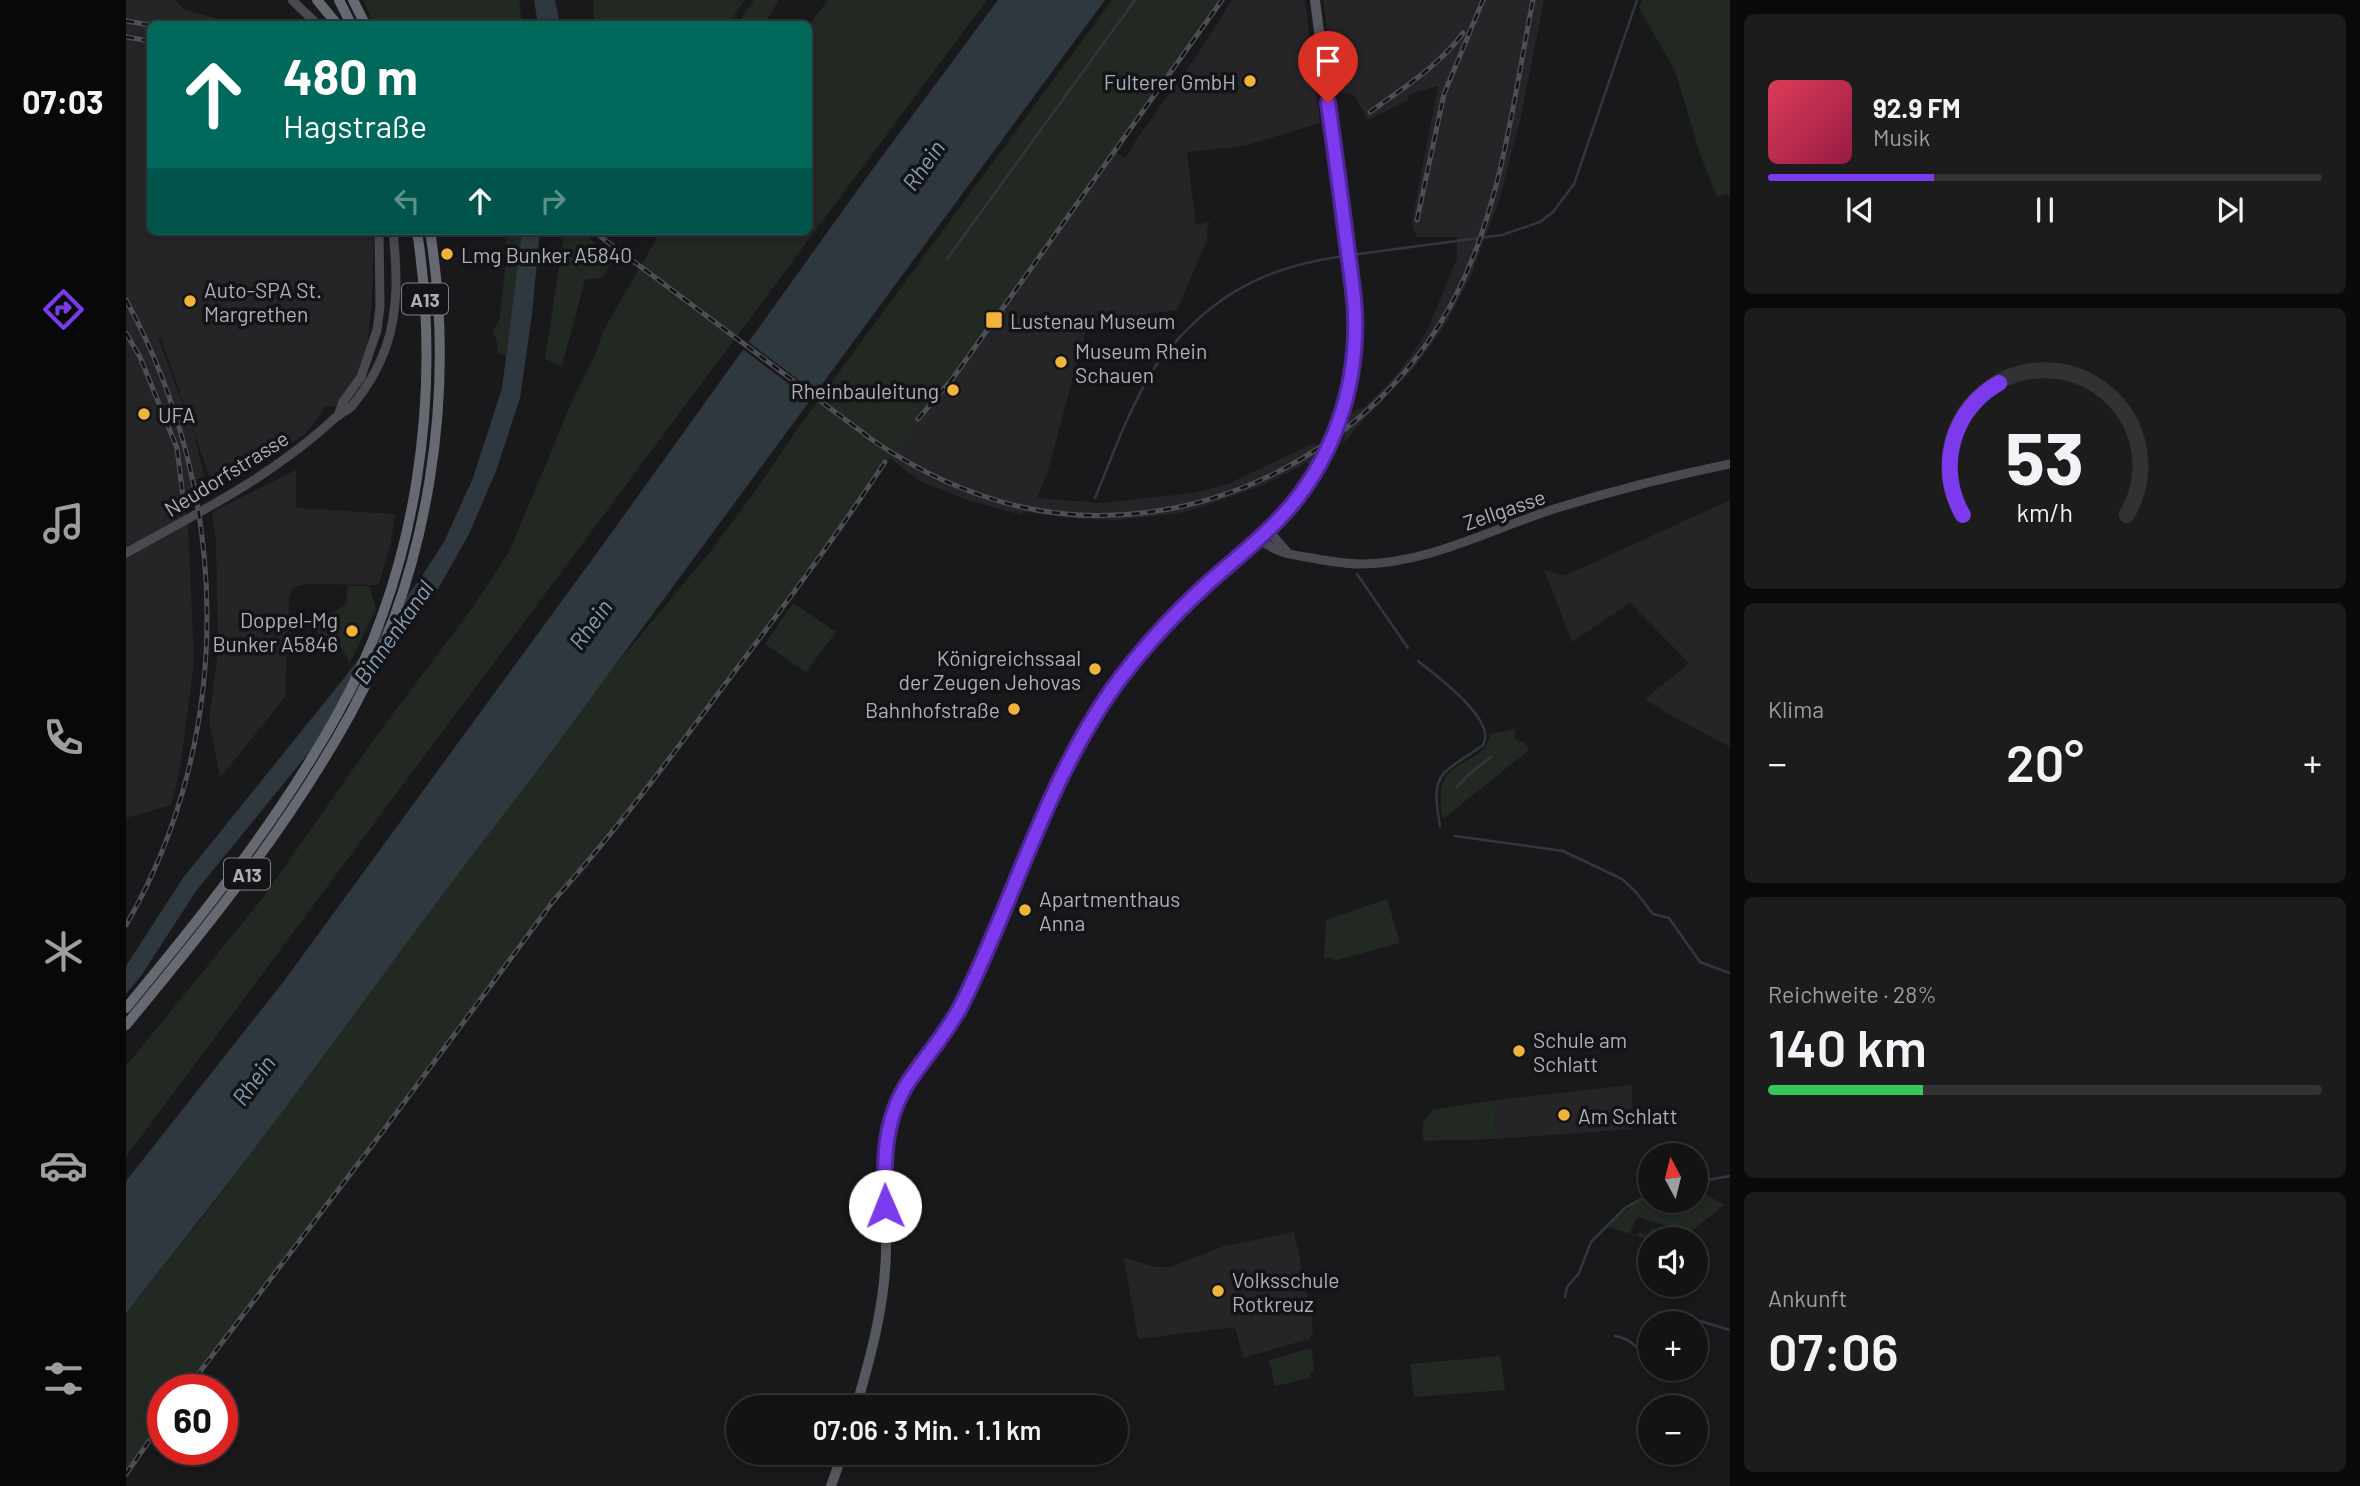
<!DOCTYPE html>
<html lang="de">
<head>
<meta charset="utf-8">
<style>
  :root { --surface:#131314; --page:#1c1c1d; --text:#f1f3f6; --muted:#9d9ea0; --line:#323234; --accent:#7c3aed }
  body { margin:0; font-family:Barlow,sans-serif; background:var(--page); color:var(--text); height:100vh; display:flex; flex-direction:column; font-size:26px; white-space:nowrap }
  * { box-sizing:border-box; margin:0 }
  p { font-size:23px; color:var(--muted) }
  .icon { flex:none; width:38px; height:38px; fill:none; stroke:currentColor; stroke-width:2; stroke-linecap:round; stroke-linejoin:round }
  .map { position:relative; flex:1; overflow:hidden }
  .sheet { display:flex; flex-direction:column; gap:14px; padding:14px; background:#0a0a0b; width:630px }
  .sheet>* { flex:none }
  .hud { position:absolute; left:21px; top:21px; width:665px; height:214px; border-radius:10px; box-shadow:0 4px 10px #0003,0 0 0 2px var(--line); background:#00695c; color:#fff; overflow:hidden }
  .needle { width:46px; rotate:353deg }
  .buttons { position:absolute; left:1512px; top:1143px; display:grid; gap:14px }
  .buttons a { display:grid; place-items:center; width:70px; height:70px; border-radius:50%; background:var(--surface); box-shadow:0 4px 10px #0003,0 0 0 2px var(--line); font-size:35px }
  .speed { position:absolute; left:21px; top:1374px; display:flex; gap:14px; font-size:35px; font-weight:700; text-align:center }
  .speed>* { display:grid; place-content:center; width:91px; height:91px; border-radius:50%; background:var(--surface); box-shadow:0 4px 10px #0003,0 0 0 2px var(--line); line-height:1 }
  .speed .limit { border:10px solid #d22; background:#fff; color:#111 }
  .pin { position:absolute; display:grid; place-items:center; width:60px; height:60px; color:#fff; margin:-72px -30px; border-radius:50% 50% 50% 0; rotate:-45deg; box-shadow:0 0 7px #0007 }
  .pin .icon { rotate:45deg }
  .me { position:absolute; width:77px; margin:-38px; rotate:359deg; stroke-linejoin:round; filter:drop-shadow(0 0 5px #0008) }
  .turn { display:flex; align-items:center; gap:24px; height:147px; padding:0 21px; font-size:32px }
  .turn .icon { width:91px; height:91px; stroke-width:2.5 }
  .turn b { display:block; font-size:49px; line-height:60px }
  .lanes { display:flex; align-items:center; height:66px; padding:0 21px; background:#0003; justify-content:center; gap:35px; direction:ltr }
  .lanes .off { opacity:.35 }
  .big { font-size:52px; font-weight:600; line-height:1.1 }
  .sheet .card { flex:1; display:flex; flex-direction:column; justify-content:center; gap:10px; min-width:0; padding:0 24px; border-radius:10px; background:var(--page) }
  .sheet .dial { align-items:center; gap:0 }
  .dial svg { height:182px; overflow:visible; fill:none; stroke:var(--line); stroke-width:7; stroke-linecap:round; text-anchor:middle }
  .dial text { fill:var(--text); stroke:none }
  .song { display:flex; align-items:center; gap:21px }
  .cover { width:84px; height:84px; border-radius:10px; background:linear-gradient(135deg,hsl(350 70% 55%),hsl(340 70% 35%)) }
  .played { height:7px; border-radius:4px; background:linear-gradient(90deg,var(--accent) 30%,var(--line) 30%) }
  .keys { display:flex; justify-content:space-around; direction:ltr }
  .heat { display:flex; justify-content:space-between; align-items:center; font-size:38px; direction:ltr }
  .charge { height:10px; border-radius:5px; background:linear-gradient(90deg,#34c759 28%,var(--line) 0) }
  .trip { position:absolute; left:600px; top:1395px; width:402px; height:70px; border-radius:35px; background:var(--surface); box-shadow:0 4px 10px #0003,0 0 0 2px var(--line); font-weight:600; line-height:70px; text-align:center }
  main { display:flex; flex:1; min-height:0 }
  .tab-bar { display:flex; flex-direction:column; width:126px; justify-content:space-around; align-items:center; background:#080808; color:var(--muted) }
  .tab-bar .icon { width:49px; height:49px }
  .tab-bar .current { color:var(--accent) }
  .tab-bar b { font-size:32px; color:var(--text) }
  .map>svg:first-child { display:block }
  .built { fill:#252528 }
  .green { fill:#212922 }
  .water { fill:#2f383f }
  .pier { fill:#19191b }
  .lines { fill:none; stroke-linecap:round; stroke-linejoin:round }
  .stream { stroke:#2f383f; stroke-width:2.5 }
  .secondary { stroke:#484a50; stroke-width:9 }
  .primary { stroke:#56585f; stroke-width:10 }
  .motorway { stroke:#666971; stroke-width:10 }
  .rail-casing { stroke:#4d4f55; stroke-width:5 }
  .rail { stroke:#141416; stroke-width:2.5; stroke-dasharray:8; stroke-linecap:butt }
  .route-casing { stroke:#51269a; stroke-width:18 }
  .route { stroke:#7c3aed; stroke-width:12 }
  .poi-dot { fill:#f0b43b; stroke:#141416; stroke-width:2.5 }
  .labels { text-anchor:middle; dominant-baseline:central; stroke-width:7; stroke-linejoin:round; paint-order:stroke }
  .shield { fill:#141416; stroke:#7e8189; stroke-width:2 }
  .shield-label { font-size:19px; font-weight:bold; fill:#abb0ba }
  .poi-label { font-size:21px; fill:#abb0ba; stroke:#141416; text-anchor:start }
  .street-label { font-size:21px; fill:#abb0ba; stroke:#141416 }
  .water-label { font-size:23px; font-style:italic; fill:#839db5; stroke:#141416 }
</style>
</head>
<body>
<main>
<nav class="tab-bar">
<b>07:03</b>
<svg class="icon current" aria-label="directions" viewBox="0 0 24 24"><path d="M12 3l9 9-9 9-9-9zM9 14v-3h6M13 9l2 2-2 2"/></svg>
<svg class="icon" aria-label="music" viewBox="0 0 24 24"><path d="M9 18V5l10-2v13"/><circle cx="6" cy="18" r="3"/><circle cx="16" cy="16" r="3"/></svg>
<svg class="icon" aria-label="phone" viewBox="0 0 24 24"><path d="M5 4h4l2 5-3 2q2 4 5 5l2-3 5 2v4C11 20 4 13 5 4z"/></svg>
<svg class="icon" aria-label="climate" viewBox="0 0 24 24"><path d="M12 3v18M4 7l16 10M4 17L20 7"/></svg>
<svg class="icon" aria-label="car" viewBox="0 0 24 24"><path d="M5 17H2v-5l4-1 3-4h7l3 4 3 1v5h-3M9 17h6M6 11h13"/><circle cx="7" cy="17" r="2"/><circle cx="17" cy="17" r="2"/></svg>
<svg class="icon" aria-label="filters" viewBox="0 0 24 24"><path d="M4 7h16M4 17h16"/><circle cx="9" cy="7" r="2"/><circle cx="15" cy="17" r="2"/></svg>
</nav>
<div class="map">
<svg width="1604" height="1486" viewBox="0 0 1604 1486">
  <rect width="100%" height="100%" fill="#19191b"/>
  <!-- built -->
  <g class="built">
    <path d="M0,0H49L59,10L111,24H24V231H248L246,301L240,354L233,371L210,406H198L192,419L178,435L138,460L87,487L35,338H32L68,433L82,492L59,509L62,522L68,662L54,770L45,805L0,818Z"/>
    <path d="M1106,0H1179L1194,123L1118,146L1061,152L1070,225L1084,222L1081,229V240L1051,310L962,322L921,474L911,498L975,503L1068,493L1104,483L1190,442L1185,465L1180,463L1140,484L1073,508L1048,514L992,520L954,519L898,512L896,515L844,501L793,481L760,455L827,378L989,152L1000,158L1010,140L1073,52Z"/>
    <path d="M1197,0H1418L1395,116L1374,198L1345,276L1316,330L1289,367L1228,430L1215,447L1226,412L1240,406L1264,382L1287,353L1303,327L1331,258V237H1290L1286,221L1312,86L1289,92L1282,96L1283,100L1242,120L1228,95L1209,91Z"/>
    <path d="M170,470V508L269,514L265,542L253,585L178,584L167,588L163,597L159,697L94,778L83,721L92,651L90,541L86,512Z"/>
    <path d="M1604,500V747L1542,714L1519,699L1563,663L1504,603L1446,642L1418,570L1438,576Z"/>
    <path d="M1506,1085L1507,1129L1369,1139L1370,1100Z"/>
    <path d="M1168,1232L1185,1313L1187,1332L1183,1339L1117,1358L1109,1327L1012,1339L998,1258L1029,1267H1045L1098,1246Z"/>
  </g>
  <!-- green -->
  <g class="green">
    <path d="M237,0H393L396,24H248Z"/>
    <path d="M467,0H619L602,24H468Z"/>
    <path d="M628,0H653L638,24H611Z"/>
    <path d="M702,0H861L0,1157V1066L136,899L251,735L347,607L383,552L450,392L471,351L477,331L535,231H682L683,25Z"/>
    <path d="M986,0H1096L852,344L792,419L616,662L457,867L428,900L298,1076L60,1389L37,1390V1421L0,1474V1313L73,1222L188,1070L335,867L406,778L487,668L584,552L630,490L672,428Z"/>
    <path d="M1516,0H1604V198L1601,194L1591,197L1574,154L1549,71L1513,8Z"/>
    <path d="M384,231H396L380,356L372,353L371,341L367,333L374,317L380,259L377,251Z"/>
    <path d="M438,233L459,234L487,259L477,277L459,280L436,366L419,359Z"/>
    <path d="M221,586H243L250,608L224,663L209,637L193,636L189,623L221,604Z"/>
    <path d="M667,603L710,632L680,672L639,644Z"/>
    <path d="M1389,729L1388,738L1399,743L1403,750L1317,819C1302,751 1359,771 1364,734Z"/>
    <path d="M1261,899L1274,943L1207,961L1206,957L1198,959L1200,920Z"/>
    <path d="M1370,1100L1369,1139L1300,1141L1297,1139V1123L1306,1110Z"/>
    <path d="M1570,1188L1598,1205L1564,1232L1511,1217L1504,1233L1511,1235L1512,1232L1522,1235L1525,1227L1529,1228L1527,1237L1534,1239L1524,1240L1483,1227C1494,1214 1508,1202 1524,1196V1200H1570Z"/>
    <path d="M1181,1349L1186,1351L1188,1372H1184V1378L1149,1386L1143,1360Z"/>
    <path d="M1374,1356L1379,1390L1288,1397L1284,1364Z"/>
  </g>
  <!-- water -->
  <g class="water">
    <path d="M408,0H429L434,24H412Z"/>
    <path d="M872,0H979L406,778C331,873 260,971 189,1068C128,1151 64,1232 0,1313V1181L158,981L476,546L746,170Z"/>
    <path d="M396,231H414L406,314L394,398L370,471L343,534L312,589L269,647L70,891L15,976L0,994V966L57,878L215,682L294,579L318,542L347,478L376,388Z"/>
  </g>
  <!-- pier -->
  <path class="pier" d="M620,340L691,394L686,401L615,348Z"/>
  <g class="lines">
    <!-- stream -->
    <g class="stream">
      <path d="M1225,255L1376,235L1414,222L1427,212L1448,184L1511,0"/>
      <path d="M821,259L1009,0"/>
      <path d="M969,498C986,457 1001,414 1024,375C1032,361 1042,349 1054,337C1100,287 1151,265 1218,256"/>
      <path d="M1231,574L1282,648"/>
      <path d="M1292,661C1309,675 1372,720 1357,745C1315,775 1304,770 1314,826"/>
      <path d="M1331,787L1342,775L1365,757"/>
      <path d="M1329,836L1437,851L1496,879L1510,892L1527,914L1543,918L1574,962L1604,973"/>
      <path d="M1570,1182L1604,1176"/>
      <path d="M1439,1297L1441,1287L1453,1273L1465,1242L1499,1208L1524,1194"/>
      <path d="M1565,1323L1574,1321L1604,1330"/>
      <path d="M1489,1336C1510,1340 1508,1350 1524,1356"/>
    </g>
    <!-- secondary -->
    <g class="secondary">
      <path d="M166,0L191,24"/>
      <path d="M213,413L217,402L235,377L251,330L254,307L253,231"/>
      <path d="M1142,530L1161,552"/>
      <path d="M1133,538C1149,553 1165,555 1186,558C1202,561 1218,564 1234,564C1302,564 1365,529 1428,509C1486,491 1545,476 1604,464"/>
      <path d="M0,553C72,513 148,475 209,418C214,413 221,411 226,406C240,389 253,367 260,347C273,309 271,270 267,231"/>
    </g>
    <!-- primary -->
    <g class="primary">
      <path d="M730,1407C745,1356 759,1304 760,1251C761,1207 752,1161 765,1119C778,1076 814,1045 835,1006C882,912 911,808 968,718C998,668 1037,624 1080,585C1118,551 1160,520 1188,476C1218,427 1229,371 1229,314L1189,0"/>
      <path d="M705,1486L717,1452"/>
    </g>
    <!-- motorway -->
    <g class="motorway">
      <path d="M191,0L211,24"/>
      <path d="M213,0L225,24"/>
      <path d="M227,0L239,24"/>
      <path d="M0,1008C77,915 152,821 211,715C292,569 316,395 291,231"/>
      <path d="M0,1025C82,926 163,826 225,713C304,568 330,393 304,231"/>
    </g>
    <!-- rail casing -->
    <g class="rail-casing">
      <g id="rail">
        <path d="M0,21L24,25"/>
        <path d="M0,37L24,41"/>
        <path d="M1244,112C1277,88 1313,66 1337,33"/>
        <path d="M1291,220L1318,94L1357,0"/>
        <path d="M467,231L748,441C792,471 839,493 891,506C1067,547 1253,451 1332,291C1376,203 1388,96 1407,0"/>
        <path d="M0,300C105,492 111,733 0,925"/>
        <path d="M0,333L14,357L51,448L57,497"/>
        <path d="M792,419L827,378L1096,0"/>
        <path d="M60,1390L257,1131L428,900C490,831 545,757 600,683C655,610 709,538 759,462"/>
        <path d="M0,1474L37,1421"/>
      </g>
    </g>
    <!-- rail -->
    <use href="#rail" class="rail"/>
  </g>
  <g class="lines">
    <!-- route casing -->
    <g class="route-casing">
      <path id="route" d="M759,1206C758,1162 757,1120 783,1081C800,1056 820,1034 835,1006C887,903 918,787 985,691C1013,652 1045,617 1080,585C1105,562 1132,542 1155,517C1206,463 1232,388 1229,314C1228,291 1224,268 1221,245C1215,198 1209,151 1202,103"/>
    </g>
    <!-- route -->
    <use href="#route" class="route"/>
  </g>
  <!-- markers -->
  <g class="poi-dot">
    <circle cx="1124" cy="81" r="7"/>
    <circle cx="321" cy="254" r="7"/>
    <circle cx="64" cy="301" r="7"/>
    <rect x="859" y="311" width="18" height="18" rx="3.5"/>
    <circle cx="935" cy="362" r="7"/>
    <circle cx="827" cy="390" r="7"/>
    <circle cx="18" cy="414" r="7"/>
    <circle cx="226" cy="631" r="7"/>
    <circle cx="969" cy="669" r="7"/>
    <circle cx="888" cy="709" r="7"/>
    <circle cx="899" cy="910" r="7"/>
    <circle cx="1393" cy="1051" r="7"/>
    <circle cx="1438" cy="1115" r="7"/>
    <circle cx="1092" cy="1291" r="7"/>
  </g>
  <g class="labels">
    <!-- shield labels -->
    <g class="shield">
      <rect x="276" y="283.5" width="46" height="31" rx="5"/>
      <rect x="98" y="858.5" width="46" height="31" rx="5"/>
    </g>
    <g class="shield-label">
      <text x="299" y="299">A13</text>
      <text x="121" y="874">A13</text>
    </g>
    <!-- poi labels -->
    <g class="poi-label">
      <text x="1110" y="81" text-anchor="end">Fulterer GmbH</text>
      <text x="335" y="254">Lmg Bunker A5840</text>
      <text x="78" y="289">Auto-SPA St.<tspan x="78" dy="24">Margrethen</tspan></text>
      <text x="884" y="320">Lustenau Museum</text>
      <text x="949" y="350">Museum Rhein<tspan x="949" dy="24">Schauen</tspan></text>
      <text x="813" y="390" text-anchor="end">Rheinbauleitung</text>
      <text x="32" y="414">UFA</text>
      <text x="212" y="619" text-anchor="end">Doppel-Mg<tspan x="212" dy="24">Bunker A5846</tspan></text>
      <text x="955" y="657" text-anchor="end">Königreichssaal<tspan x="955" dy="24">der Zeugen Jehovas</tspan></text>
      <text x="874" y="709" text-anchor="end">Bahnhofstraße</text>
      <text x="913" y="898">Apartmenthaus<tspan x="913" dy="24">Anna</tspan></text>
      <text x="1407" y="1039">Schule am<tspan x="1407" dy="24">Schlatt</tspan></text>
      <text x="1452" y="1115">Am Schlatt</text>
      <text x="1106" y="1279">Volksschule<tspan x="1106" dy="24">Rotkreuz</tspan></text>
    </g>
    <!-- street labels -->
    <g class="street-label">
      <text transform="translate(100 473) rotate(-32)">Neudorfstrasse</text>
      <text transform="translate(1378 509) rotate(-19)">Zellgasse</text>
    </g>
    <!-- water labels -->
    <g class="water-label">
      <text transform="translate(797 165) rotate(-55)">Rhein</text>
      <text transform="translate(464 624) rotate(-54)">Rhein</text>
      <text transform="translate(267 632) rotate(-55)">Binnenkanal</text>
      <text transform="translate(127 1080) rotate(-54)">Rhein</text>
    </g>
  </g>
</svg>
<div class="buttons">
<a><svg class="needle" viewBox="-14 -14 28 28"><path d="M0-13l5 13h-10z" fill="#e53935"/><path d="M0 13l5-13h-10z" fill="#9d9ea0"/></svg></a>
<a><svg class="icon" aria-label="sound" viewBox="0 0 24 24"><path d="M4 9h4l5-4v14l-5-4H4zM17 9q2 3 0 6"/></svg></a>
<a>+</a>
<a>−</a>
</div>
<div class="speed"><div class="limit">60</div></div>
<div class="pin" style="left:1202px;top:103px;background:#d93025"><svg class="icon" aria-label="arrive" viewBox="0 0 24 24"><path d="M6 21V4h12l-3 4 3 4H6"/></svg></div>
<svg class="me" style="left:759px;top:1206px" viewBox="-20 -20 40 40"><circle r="19" fill="#fff"/><path d="M0-13L10 11 0 6-10 11z" fill="#7c3aed"/></svg>
<div class="trip">07:06 · 3 Min. · 1.1 km</div>
<div class="hud">
<div class="turn"><svg class="icon" aria-label="ahead" viewBox="0 0 24 24"><path d="M12 20V5M6 11l6-6 6 6"/></svg><div><b>480 m</b>Hagstraße</div></div>
<div class="lanes"><svg class="icon off" aria-label="left" viewBox="0 0 24 24"><path d="M17 20v-9H6M10 6l-5 5 5 5"/></svg><svg class="icon" aria-label="ahead" viewBox="0 0 24 24"><path d="M12 20V5M6 11l6-6 6 6"/></svg><svg class="icon off" aria-label="right" viewBox="0 0 24 24"><path d="M7 20v-9h11M14 6l5 5-5 5"/></svg></div>
</div>
</div>
<section class="sheet">
<div class="card">
<div class="song"><i class="cover"></i><div><b>92.9 FM</b><p>Musik</p></div></div>
<div class="played"></div>
<div class="keys"><svg class="icon" aria-label="previous" viewBox="0 0 24 24"><path d="M18 5L8 12l10 7zM5 5v14"/></svg><svg class="icon" aria-label="pause" viewBox="0 0 24 24"><path d="M8 5v14M16 5v14"/></svg><svg class="icon" aria-label="next" viewBox="0 0 24 24"><path d="M6 5l10 7-10 7zM19 5v14"/></svg></div>
</div>
<div class="card dial"><svg viewBox="0 0 100 80">
<path d="M14 69A42 42 0 1 1 86 69"/>
<path d="M14 69A42 42 0 0 1 30 11" stroke="#7c3aed"/>
<text x="50" y="56" font-size="32" font-weight="700">53</text>
<text x="50" y="72" font-size="11">km/h</text>
</svg></div>
<div class="card"><p>Klima</p>
<div class="heat"><a>−</a><b class="big">20°</b><a>+</a></div>
</div>
<div class="card"><p>Reichweite · 28%</p><b class="big">140 km</b><div class="charge"></div></div>
<div class="card"><p>Ankunft</p><b class="big">07:06</b></div>
</section>
</main>
</body>
</html>
